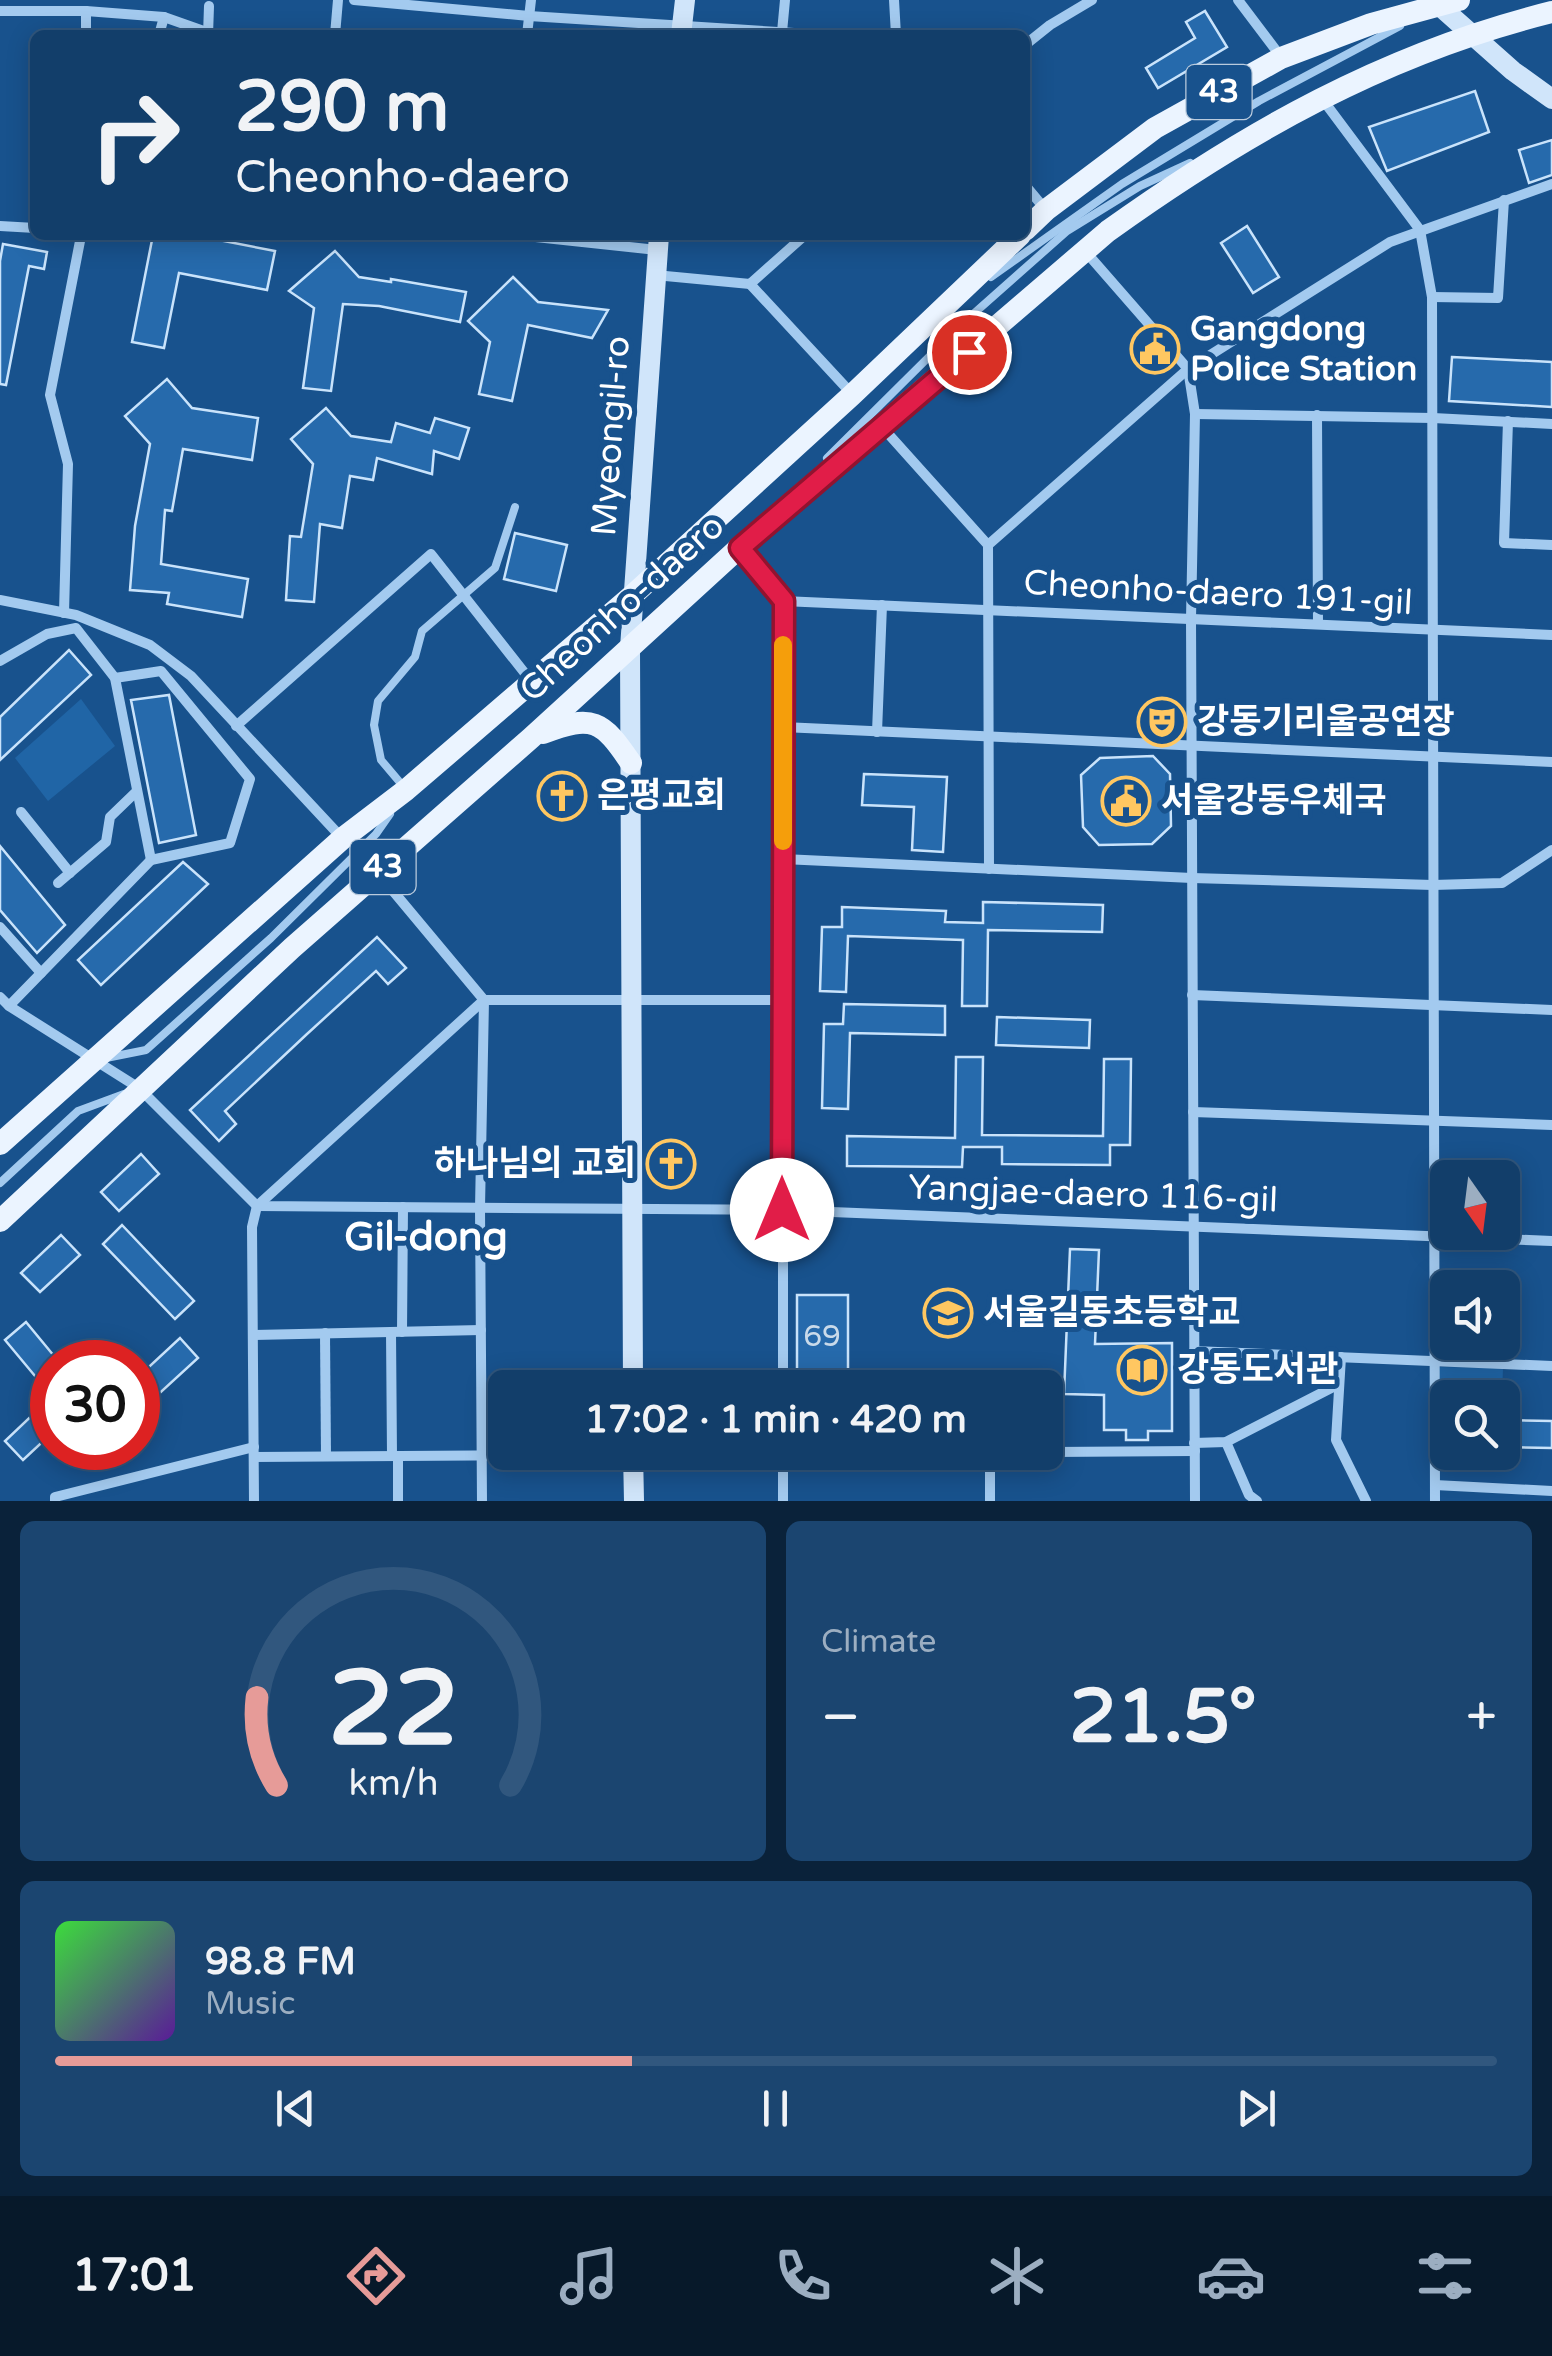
<!DOCTYPE html>
<html lang="en">
<head>
<meta charset="utf-8">
<style>
  :root { --surface:#123e6a; --page:#1b4570; --text:#f1f3f6; --muted:#9caec1; --line:#31577e; --accent:#e69b98 }
  body { margin:0; font-family:"Varela Round","Noto Sans KR",sans-serif; background:var(--page); color:var(--text); height:100vh; display:flex; flex-direction:column; font-size:38px; white-space:nowrap }
  * { box-sizing:border-box; margin:0 }
  p { font-size:32px; color:var(--muted) }
  .icon { flex:none; width:55px; height:55px; fill:none; stroke:currentColor; stroke-width:2; stroke-linecap:round; stroke-linejoin:round }
  .map { position:relative; height:1501px; overflow:hidden }
  .side { display:flex; flex-direction:column; gap:20px; padding:20px; background:#0a223a; flex:1 }
  .side>* { flex:none }
  .top-card { position:absolute; left:30px; top:30px; width:1000px; height:210px; border-radius:15px; box-shadow:0 5px 25px #0003,0 0 0 2px var(--line); background:#123e6a; color:var(--text); overflow:hidden }
  .needle { width:65px; rotate:166deg }
  .buttons { position:absolute; left:1430px; top:1160px; display:grid; gap:20px }
  .buttons a { display:grid; place-items:center; width:90px; height:90px; border-radius:15px; background:var(--surface); box-shadow:0 5px 25px #0003,0 0 0 2px var(--line); font-size:50px }
  .speed { position:absolute; left:30px; top:1340px; display:flex; gap:20px; font-size:50px; font-weight:700; text-align:center }
  .speed>* { display:grid; place-content:center; width:130px; height:130px; border-radius:50%; background:var(--surface); box-shadow:0 5px 25px #0003,0 0 0 2px var(--line); line-height:1 }
  .speed .limit { border:15px solid #d22; background:#fff; color:#111 }
  .pin { position:absolute; display:grid; place-items:center; width:85px; height:85px; color:#fff; margin:-42px; border:5px solid #fff; border-radius:50%; box-shadow:0 2px 10px #0007 }
  .me { position:absolute; width:110px; margin:-55px; rotate:0deg; stroke-linejoin:round; filter:drop-shadow(0 0 8px #0008) }
  .turn { display:flex; align-items:center; gap:35px; height:210px; padding:0 40px; font-size:45px }
  .turn .icon { width:130px; height:130px; stroke-width:2.5 }
  .turn b { display:block; font-size:70px; line-height:85px }
  .big { font-size:75px; font-weight:700; line-height:1.1 }
  .side .widget { flex:1; display:flex; flex-direction:column; justify-content:center; gap:15px; min-width:0; padding:0 35px; border-radius:15px; background:var(--page) }
  .side .dial { align-items:center; gap:0 }
  .dial svg { height:260px; overflow:visible; fill:none; stroke:var(--line); stroke-width:7; stroke-linecap:round; text-anchor:middle }
  .dial text { fill:var(--text); stroke:none }
  .song { display:flex; align-items:center; gap:30px }
  .cover { width:120px; height:120px; border-radius:15px; background:linear-gradient(135deg,hsl(120 70% 55%),hsl(270 70% 35%)) }
  .played { height:10px; border-radius:5px; background:linear-gradient(90deg,var(--accent) 40%,var(--line) 40%) }
  .keys { display:flex; justify-content:space-around; direction:ltr }
  .heat { display:flex; justify-content:space-between; align-items:center; font-size:55px; direction:ltr }
  .side .tiles { flex:1; display:grid; gap:20px; grid-template-columns:1fr 1fr }
  .widget:last-child { grid-column:span 2 }
  .trip { position:absolute; left:488px; top:1370px; width:575px; height:100px; border-radius:15px; background:var(--surface); box-shadow:0 5px 25px #0003,0 0 0 2px var(--line); font-weight:700; line-height:100px; text-align:center }
  .tabs { display:flex; height:160px; justify-content:space-around; align-items:center; background:#07192a; color:var(--muted) }
  .tabs .icon { width:70px; height:70px }
  .tabs .selected { color:var(--accent) }
  .tabs b { font-size:45px; color:var(--text) }
  .map>svg:first-child { display:block }
  .green { fill:#2065a6 }
  .building { fill:#266aac; stroke:#c9e3fb; stroke-width:2.5 }
  .lines { fill:none; stroke-linecap:round; stroke-linejoin:round }
  .lane { stroke:#a3caef; stroke-width:8 }
  .street { stroke:#a3caef; stroke-width:10 }
  .secondary { stroke:#d0e5fa; stroke-width:20 }
  .primary { stroke:#ebf4ff; stroke-width:22 }
  .route-casing { stroke:#92132f; stroke-width:25 }
  .route { stroke:#e11d48; stroke-width:18 }
  .slow { stroke:#f59e0b; stroke-width:18 }
  .labels { text-anchor:middle; dominant-baseline:central; stroke-width:10; stroke-linejoin:round; paint-order:stroke }
  .number-label { font-size:30px; fill:#c9daea }
  .shield { fill:#18528d; stroke:#bacbdd; stroke-width:2.5 }
  .shield-label { font-size:32px; font-weight:bold; fill:#fff }
  .poi-label { font-size:35px; font-weight:bold; fill:#fff; stroke:#18528d; text-anchor:start }
  .street-label { font-size:35px; fill:#fff; stroke:#18528d }
  .quarter-label { font-size:40px; font-weight:bold; fill:#fff; stroke:#18528d }
</style>
</head>
<body>
<div class="map">
<svg width="1552" height="1501" viewBox="0 0 1552 1501">
  <rect width="100%" height="100%" fill="#18528d"/>
  <!-- green -->
  <g class="green">
    <path d="M81,699L115,746L48,801L15,758Z"/>
    <path d="M1439,1367L1503,1368L1502,1397L1448,1398V1452L1500,1453V1467L1440,1465Z"/>
  </g>
  <!-- building -->
  <g class="building">
    <path d="M1205,11L1227,47L1158,88L1146,68L1195,38L1186,22Z"/>
    <path d="M1475,91L1489,132L1387,171L1369,127Z"/>
    <path d="M1552,140V175L1529,183L1519,150Z"/>
    <path d="M1247,226L1279,277L1253,293L1221,243Z"/>
    <path d="M153,235H193L275,251L267,290L179,273L164,348L132,342Z"/>
    <path d="M3,244L47,252L44,269L29,266L6,385L0,384V261Z"/>
    <path d="M335,251L359,277L391,282V279L466,292L460,322L379,306L343,304L331,391L303,388L314,308L289,291Z"/>
    <path d="M513,277L538,302L608,310L592,338L528,325L512,401L479,394L490,342L468,321Z"/>
    <path d="M1452,357L1552,362V407L1449,401Z"/>
    <path d="M167,379L192,408L258,418L252,460L183,449L172,511L165,510L161,564L248,579L242,617L167,604L169,593L130,590L135,526L150,444L125,416Z"/>
    <path d="M326,408L351,436L391,442L396,423L430,433L435,418L469,428L459,459L434,451L432,474L377,458L373,480L350,476L342,528L320,524L314,602L286,600L290,536L301,537L313,464L291,439Z"/>
    <path d="M515,533L567,545L556,591L504,579Z"/>
    <path d="M69,650L91,675L0,760V717Z"/>
    <path d="M169,695L196,835L159,843L131,700Z"/>
    <path d="M1153,756L1170,774L1171,826L1152,844L1099,845L1083,827L1081,775L1100,758Z"/>
    <path d="M864,774L947,777L943,852L912,850L914,807L862,805Z"/>
    <path d="M0,846L65,925L37,953L0,910Z"/>
    <path d="M183,862L208,884L101,985L78,960Z"/>
    <path d="M983,902L1103,905L1102,932L988,930L987,1006H962L963,940L848,936L846,992L820,991L822,927H842V907L946,911L945,922L983,923Z"/>
    <path d="M377,937L406,968L388,984L376,971L307,1034L225,1111L236,1124L219,1141L190,1110Z"/>
    <path d="M844,1004L945,1006V1035L850,1033L848,1109L822,1108L824,1024H843Z"/>
    <path d="M997,1017L1090,1020L1089,1048L996,1045Z"/>
    <path d="M956,1057H983L982,1135L1103,1136L1104,1059H1131L1130,1145H1110V1165L1002,1164V1147H963L962,1167L847,1166V1136L955,1138Z"/>
    <path d="M141,1154L159,1174L119,1211L101,1192Z"/>
    <path d="M122,1225L194,1301L175,1319L103,1244Z"/>
    <path d="M61,1235L80,1255L40,1292L21,1273Z"/>
    <path d="M1070,1249L1099,1250L1095,1344L1172,1343V1431H1148V1440H1126V1430H1104V1395L1064,1394Z"/>
    <rect x="797" y="1295" width="51" height="82"/>
    <path d="M26,1322L59,1362H52V1371L40,1382L5,1340Z"/>
    <path d="M180,1338L198,1358L138,1413V1377Z"/>
    <path d="M45,1403L52,1411V1433L23,1460L5,1441Z"/>
    <path d="M1504,1420L1552,1421V1448L1504,1447Z"/>
  </g>
  <g class="lines">
    <!-- lane -->
    <g class="lane">
      <path d="M991,277L1122,184L1259,101L1400,26"/>
      <path d="M827,458L962,324L1067,231L1140,186L1190,163"/>
      <path d="M403,786L381,760L374,725L378,701L415,657L422,631L495,568L515,507"/>
      <path d="M106,1058L146,1050L271,938L376,834L390,814"/>
      <path d="M0,1183L78,1111L124,1094"/>
    </g>
    <!-- street -->
    <g class="street">
      <path d="M354,0L529,16L826,35"/>
      <path d="M894,0L896,35"/>
      <path d="M1238,0L1281,57"/>
      <path d="M0,11H86L164,17L215,35"/>
      <path d="M782,32L785,0"/>
      <path d="M86,35V11"/>
      <path d="M159,35L164,17"/>
      <path d="M208,35L209,6"/>
      <path d="M335,35L338,0"/>
      <path d="M527,35L531,0"/>
      <path d="M1025,45L1050,25L1092,0"/>
      <path d="M1323,100L1420,230L1432,297L1435,1501"/>
      <path d="M1025,185L1045,209"/>
      <path d="M0,226L35,228"/>
      <path d="M517,235L657,250"/>
      <path d="M1085,251L1188,369L1195,414L1191,619L1195,1501"/>
      <path d="M655,275L750,284L805,235"/>
      <path d="M750,284L852,394"/>
      <path d="M1432,297L1498,298L1504,200"/>
      <path d="M1195,414L1433,418L1552,424"/>
      <path d="M1317,415L1318,624"/>
      <path d="M1508,421L1504,543L1552,545"/>
      <path d="M883,428L988,545L989,869"/>
      <path d="M988,545L1188,369L1390,242L1552,184"/>
      <path d="M741,548L783,601V1388"/>
      <path d="M0,600L76,615L150,645L191,676L341,837"/>
      <path d="M783,601L1552,635"/>
      <path d="M64,613L68,464L50,395L81,236"/>
      <path d="M0,661L47,634L76,628L115,678L151,860"/>
      <path d="M236,726L431,554L531,681"/>
      <path d="M783,727L1552,762"/>
      <path d="M877,732L882,605"/>
      <path d="M21,812L70,873"/>
      <path d="M783,859L1192,878L1433,885L1502,883L1552,850"/>
      <path d="M378,873L484,1000L480,1208L482,1501"/>
      <path d="M58,883L106,842L110,817L137,791"/>
      <path d="M0,927L41,973"/>
      <path d="M1192,995L1552,1010"/>
      <path d="M0,997L9,1006L139,1088L257,1206L782,1210L1552,1241"/>
      <path d="M484,1000H782"/>
      <path d="M9,1006L151,860L230,843L250,779L161,671L115,678"/>
      <path d="M1193,1112L1552,1125"/>
      <path d="M391,1332L392,1456"/>
      <path d="M402,1332L403,1207"/>
      <path d="M325,1333L326,1456"/>
      <path d="M253,1335L481,1330"/>
      <path d="M1194,1351L1552,1366"/>
      <path d="M1341,1357L1336,1440L1366,1501"/>
      <path d="M1226,1442L1249,1495L1257,1501"/>
      <path d="M1194,1443L1226,1442L1339,1384"/>
      <path d="M783,1452V1501"/>
      <path d="M398,1456V1501"/>
      <path d="M254,1457L1195,1451"/>
      <path d="M1435,1485L1552,1491"/>
      <path d="M55,1501V1497L254,1447"/>
      <path d="M254,1501L252,1227L257,1206L484,1000"/>
      <path d="M990,1501V1453"/>
    </g>
    <!-- secondary -->
    <g class="secondary">
      <path d="M1433,0L1513,71L1552,99"/>
      <path d="M681,35L685,0"/>
      <path d="M633,1388L630,648L659,235"/>
      <path d="M633,1452L634,1501"/>
    </g>
    <!-- primary -->
    <g class="primary">
      <path d="M1025,230L1046,210L1155,128L1281,58L1371,24L1459,0"/>
      <path d="M543,733C593,714 602,720 631,763"/>
      <path d="M0,1144L343,838L406,790L634,594L852,395L1020,235"/>
      <path d="M0,1221L292,948L531,738L740,547L1108,231C1246,132 1386,53 1552,12"/>
    </g>
  </g>
  <g class="lines">
    <!-- route casing -->
    <g class="route-casing">
      <path id="route" d="M782,1210L784,601L740,548L969,352"/>
    </g>
    <!-- route -->
    <use href="#route" class="route"/>
    <!-- slow -->
    <path class="slow" d="M783,841V645"/>
  </g>
  <!-- icons -->
  <defs>
    <g id="civic-ring" transform="scale(2.5)"><circle r="9.5" fill="#18528d" stroke="#ffc761" stroke-width="1.5"/><path d="M-.6-6.5H3V-4.5H.6V-3L4-1V1h2V6H-6V1h2V-1L-.6-3ZM-1.2 2.5V6h2.4V2.5Z" fill="#ffc761"/></g>
    <g id="theatre-ring" transform="scale(2.5)"><circle r="9.5" fill="#18528d" stroke="#ffc761" stroke-width="1.5"/><path d="M-5-5.5Q0-4 5-5.5V0Q5 5 0 6Q-5 5-5 0ZM-3.3-2.5H-1v1.5H-3.3ZM1-2.5H3.3v1.5H1ZM-2.8 1Q0 5.5 2.8 1Z" fill="#ffc761"/></g>
    <g id="church-ring" transform="scale(2.5)"><circle r="9.5" fill="#18528d" stroke="#ffc761" stroke-width="1.5"/><path d="M-1.2-6h2.4v3.5h3.3v2.4h-3.3V6h-2.4V-.1h-3.3v-2.4h3.3Z" fill="#ffc761"/></g>
    <g id="school-ring" transform="scale(2.5)"><circle r="9.5" fill="#18528d" stroke="#ffc761" stroke-width="1.5"/><path d="M0-5L7-2L0 1L-7-2ZM-4 1L0 2.5L4 1V4Q0 6-4 4Z" fill="#ffc761"/></g>
    <g id="library-ring" transform="scale(2.5)"><circle r="9.5" fill="#18528d" stroke="#ffc761" stroke-width="1.5"/><path d="M-6-4Q-3-5.5-.7-3.5V5Q-3 3-6 4ZM6-4Q3-5.5 .7-3.5V5Q3 3 6 4Z" fill="#ffc761"/></g>
  </defs>
  <g fill-rule="evenodd">
    <use href="#civic-ring" x="1155" y="349"/>
    <use href="#theatre-ring" x="1162" y="722"/>
    <use href="#church-ring" x="562" y="796"/>
    <use href="#civic-ring" x="1126" y="801"/>
    <use href="#church-ring" x="671" y="1164"/>
    <use href="#school-ring" x="948" y="1313"/>
    <use href="#library-ring" x="1142" y="1370"/>
  </g>
  <g class="labels">
    <!-- number labels -->
    <g class="number-label">
      <text x="822" y="1336">69</text>
    </g>
    <!-- shield labels -->
    <g class="shield">
      <rect x="1186.5" y="65" width="65" height="54" rx="8"/>
      <rect x="350.5" y="840" width="65" height="54" rx="8"/>
    </g>
    <g class="shield-label">
      <text x="1219" y="92">43</text>
      <text x="383" y="867">43</text>
    </g>
    <!-- poi labels -->
    <g class="poi-label">
      <text x="1190" y="329">Gangdong<tspan x="1190" dy="40">Police Station</tspan></text>
      <text x="1197" y="722">강동기리울공연장</text>
      <text x="597" y="796">은평교회</text>
      <text x="1161" y="801">서울강동우체국</text>
      <text x="636" y="1164" text-anchor="end">하나님의 교회</text>
      <text x="983" y="1313">서울길동초등학교</text>
      <text x="1177" y="1370">강동도서관</text>
    </g>
    <!-- street labels -->
    <g class="street-label">
      <text transform="translate(611 436) rotate(-86)">Myeongil-ro</text>
      <text transform="translate(1218 593) rotate(3)">Cheonho-daero 191-gil</text>
      <text transform="translate(622 608) rotate(-42)">Cheonho-daero</text>
      <text transform="translate(1093 1194) rotate(2)">Yangjae-daero 116-gil</text>
    </g>
    <!-- quarter labels -->
    <g class="quarter-label">
      <text x="426" y="1237">Gil-dong</text>
    </g>
  </g>
</svg>
<div class="buttons">
<a><svg class="needle" viewBox="-14 -14 28 28"><path d="M0-13l5 13h-10z" fill="#e53935"/><path d="M0 13l5-13h-10z" fill="#9caec1"/></svg></a>
<a><svg class="icon" aria-label="sound" viewBox="0 0 24 24"><path d="M4 9h4l5-4v14l-5-4H4zM17 9q2 3 0 6"/></svg></a>
<a><svg class="icon" aria-label="search" viewBox="0 0 24 24"><circle cx="10" cy="10" r="6"/><path d="M15 15l6 6"/></svg></a>
</div>
<div class="speed"><div class="limit">30</div></div>
<div class="pin" style="left:969px;top:352px;background:#d93025"><svg class="icon" aria-label="arrive" viewBox="0 0 24 24"><path d="M6 21V4h12l-3 4 3 4H6"/></svg></div>
<svg class="me" style="left:782px;top:1210px" viewBox="-20 -20 40 40"><circle r="19" fill="#fff"/><path d="M0-13L10 11 0 6-10 11z" fill="#e11d48"/></svg>
<div class="trip">17:02 · 1 min · 420 m</div>
<div class="top-card">
<div class="turn"><svg class="icon" aria-label="right" viewBox="0 0 24 24"><path d="M7 20v-9h11M14 6l5 5-5 5"/></svg><div><b>290 m</b>Cheonho-daero</div></div>
</div>
</div>
<section class="side">
<div class="tiles">
<div class="widget dial"><svg viewBox="0 0 100 80">
<path d="M14 69A42 42 0 1 1 86 69"/>
<path d="M14 69A42 42 0 0 1 8 42" stroke="#e69b98"/>
<text x="50" y="56" font-size="32" font-weight="700">22</text>
<text x="50" y="72" font-size="11">km/h</text>
</svg></div>
<div class="widget"><p>Climate</p>
<div class="heat"><a>−</a><b class="big">21.5°</b><a>+</a></div>
</div>
<div class="widget">
<div class="song"><i class="cover"></i><div><b>98.8 FM</b><p>Music</p></div></div>
<div class="played"></div>
<div class="keys"><svg class="icon" aria-label="previous" viewBox="0 0 24 24"><path d="M18 5L8 12l10 7zM5 5v14"/></svg><svg class="icon" aria-label="pause" viewBox="0 0 24 24"><path d="M8 5v14M16 5v14"/></svg><svg class="icon" aria-label="next" viewBox="0 0 24 24"><path d="M6 5l10 7-10 7zM19 5v14"/></svg></div>
</div>
</div>
</section>
<nav class="tabs">
<b>17:01</b>
<svg class="icon selected" aria-label="directions" viewBox="0 0 24 24"><path d="M12 3l9 9-9 9-9-9zM9 14v-3h6M13 9l2 2-2 2"/></svg>
<svg class="icon" aria-label="music" viewBox="0 0 24 24"><path d="M9 18V5l10-2v13"/><circle cx="6" cy="18" r="3"/><circle cx="16" cy="16" r="3"/></svg>
<svg class="icon" aria-label="phone" viewBox="0 0 24 24"><path d="M5 4h4l2 5-3 2q2 4 5 5l2-3 5 2v4C11 20 4 13 5 4z"/></svg>
<svg class="icon" aria-label="climate" viewBox="0 0 24 24"><path d="M12 3v18M4 7l16 10M4 17L20 7"/></svg>
<svg class="icon" aria-label="car" viewBox="0 0 24 24"><path d="M5 17H2v-5l4-1 3-4h7l3 4 3 1v5h-3M9 17h6M6 11h13"/><circle cx="7" cy="17" r="2"/><circle cx="17" cy="17" r="2"/></svg>
<svg class="icon" aria-label="filters" viewBox="0 0 24 24"><path d="M4 7h16M4 17h16"/><circle cx="9" cy="7" r="2"/><circle cx="15" cy="17" r="2"/></svg>
</nav>
</body>
</html>
